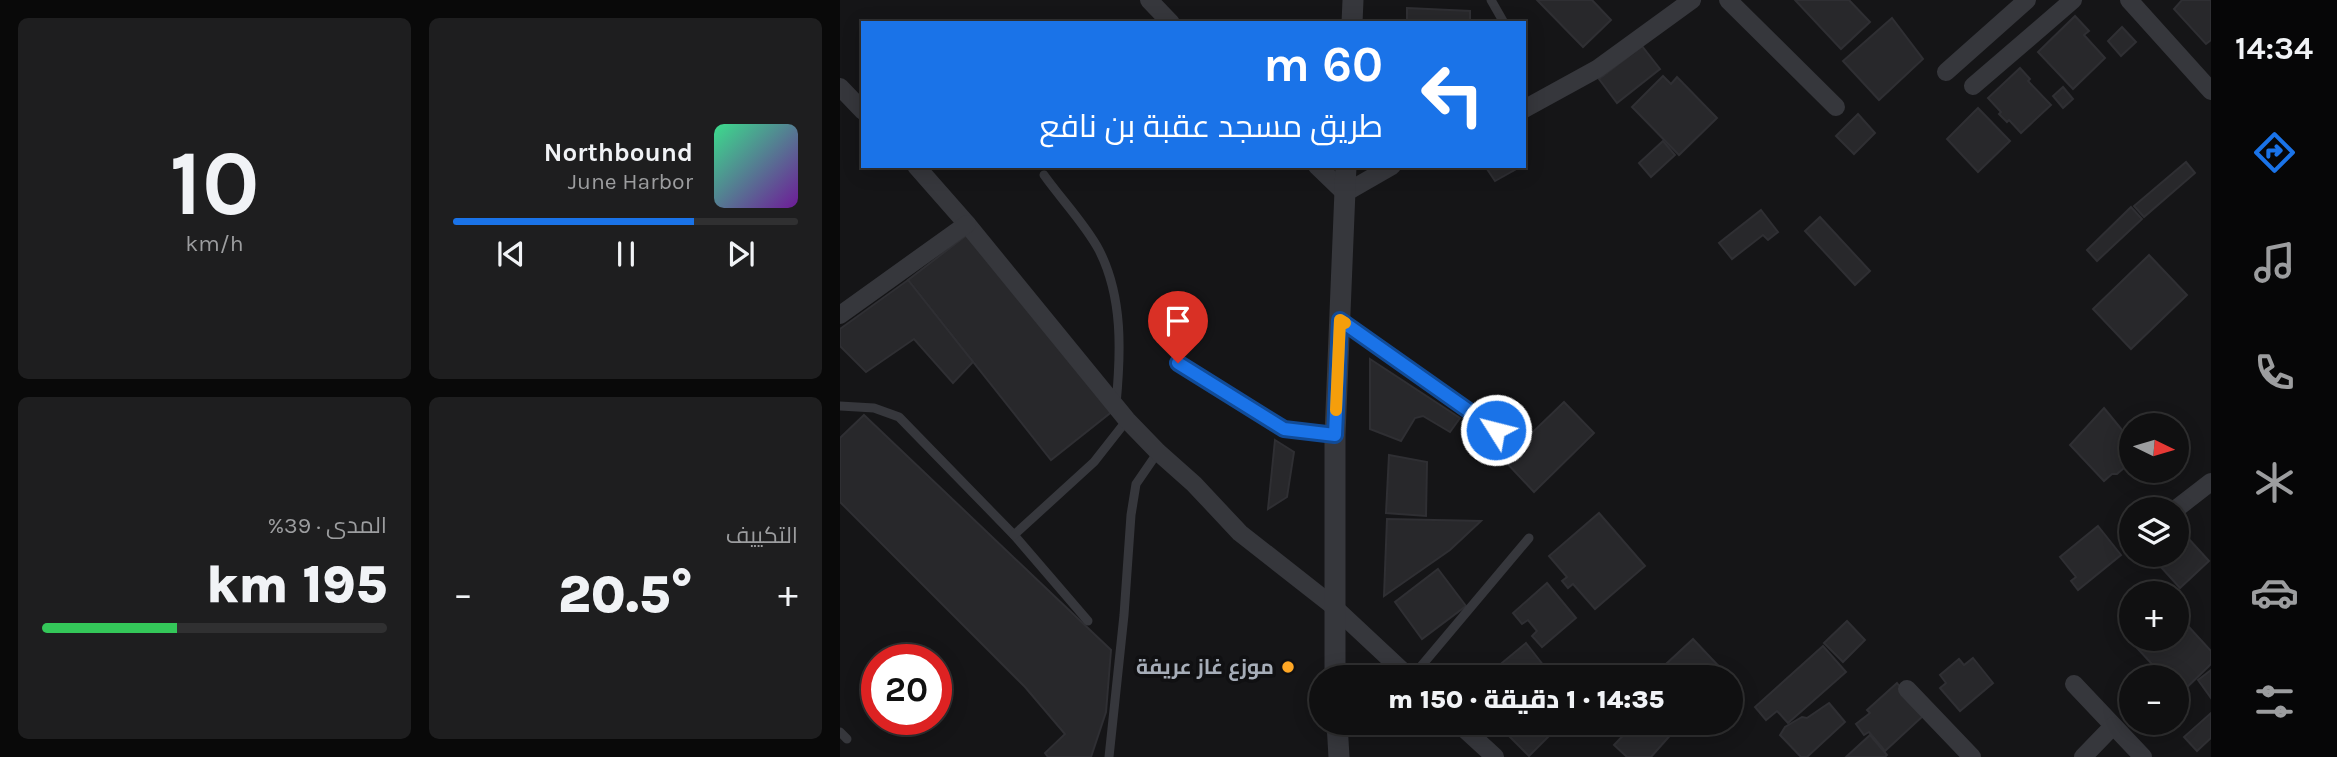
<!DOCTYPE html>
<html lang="ar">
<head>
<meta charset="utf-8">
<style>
  :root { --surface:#101011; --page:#1e1e1f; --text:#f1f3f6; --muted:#9c9d9f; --line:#303031; --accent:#1a73e8 }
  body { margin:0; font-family:Karla,Cairo,sans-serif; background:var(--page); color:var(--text); direction:rtl; height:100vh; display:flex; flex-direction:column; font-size:26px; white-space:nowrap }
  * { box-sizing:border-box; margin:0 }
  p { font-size:23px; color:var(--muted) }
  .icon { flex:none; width:38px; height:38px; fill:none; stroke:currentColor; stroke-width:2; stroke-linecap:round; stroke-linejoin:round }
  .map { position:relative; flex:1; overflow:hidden; direction:ltr }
  .drawer { display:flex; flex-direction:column; gap:18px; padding:18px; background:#090909; width:840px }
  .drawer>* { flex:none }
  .top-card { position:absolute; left:21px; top:21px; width:665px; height:147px; border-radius:0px; box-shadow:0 4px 18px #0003,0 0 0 2px var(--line); direction:rtl; background:#1a73e8; color:#fff; overflow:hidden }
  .needle { width:46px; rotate:95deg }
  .tools { position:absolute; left:1279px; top:413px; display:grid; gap:14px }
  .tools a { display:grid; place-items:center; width:70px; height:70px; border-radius:50%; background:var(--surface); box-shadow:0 4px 18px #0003,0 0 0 2px var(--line); font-size:35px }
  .speed { position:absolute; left:21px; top:644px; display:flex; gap:14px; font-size:35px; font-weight:700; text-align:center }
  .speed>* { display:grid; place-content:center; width:91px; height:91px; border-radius:50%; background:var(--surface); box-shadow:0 4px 18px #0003,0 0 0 2px var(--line); line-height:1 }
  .speed .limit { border:10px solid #d22; background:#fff; color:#111 }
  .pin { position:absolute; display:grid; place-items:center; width:60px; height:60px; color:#fff; margin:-72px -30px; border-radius:50% 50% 50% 0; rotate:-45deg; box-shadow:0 0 7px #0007 }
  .pin .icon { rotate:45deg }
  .me { position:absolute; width:77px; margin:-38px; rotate:306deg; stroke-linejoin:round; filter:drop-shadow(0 0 5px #0008) }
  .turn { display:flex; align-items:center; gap:24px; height:147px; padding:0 28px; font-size:32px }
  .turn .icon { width:91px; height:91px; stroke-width:2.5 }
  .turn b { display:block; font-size:49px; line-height:60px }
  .big { font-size:52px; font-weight:800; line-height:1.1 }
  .drawer .tile { flex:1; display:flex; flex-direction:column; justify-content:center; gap:10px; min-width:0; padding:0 24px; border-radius:10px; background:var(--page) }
  .drawer .dial { align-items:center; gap:0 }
  .dial b { font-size:91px; line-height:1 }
  .song { display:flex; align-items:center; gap:21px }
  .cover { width:84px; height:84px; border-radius:10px; background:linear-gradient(135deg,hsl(150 70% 55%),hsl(280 70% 35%)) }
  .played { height:7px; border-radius:4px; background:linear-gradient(90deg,var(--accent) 70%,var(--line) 70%) }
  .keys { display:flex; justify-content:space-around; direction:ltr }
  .heat { display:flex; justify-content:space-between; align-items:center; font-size:38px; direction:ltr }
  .charge { height:10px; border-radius:5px; background:linear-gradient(90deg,#34c759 39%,var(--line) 0) }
  .drawer .tiles { flex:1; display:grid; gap:18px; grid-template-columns:repeat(2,1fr) }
  .trip { position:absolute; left:469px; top:665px; width:434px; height:70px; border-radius:35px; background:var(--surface); box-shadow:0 4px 18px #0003,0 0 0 2px var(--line); font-weight:800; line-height:70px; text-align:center; direction:rtl }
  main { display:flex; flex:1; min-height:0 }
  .tabs { display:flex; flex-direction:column; width:126px; justify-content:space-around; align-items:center; background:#060607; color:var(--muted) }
  .tabs .icon { width:49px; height:49px }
  .tabs .on { color:var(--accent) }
  .tabs b { font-size:32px; color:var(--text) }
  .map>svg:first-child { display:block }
  .building { fill:#28282b; stroke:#2f2f33; stroke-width:2 }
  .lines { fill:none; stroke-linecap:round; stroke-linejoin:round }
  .service { stroke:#36373c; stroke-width:9 }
  .minor { stroke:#36373c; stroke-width:18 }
  .tertiary { stroke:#36373c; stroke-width:21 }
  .route-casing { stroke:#114b97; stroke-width:18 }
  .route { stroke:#1a73e8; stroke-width:12 }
  .slow { stroke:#f59e0b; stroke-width:12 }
  .poi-dot { fill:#ffa725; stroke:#101012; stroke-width:2.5 }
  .labels { text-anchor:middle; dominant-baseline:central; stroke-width:7; stroke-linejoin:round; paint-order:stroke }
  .poi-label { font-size:21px; font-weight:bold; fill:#a6adb8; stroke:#101012; text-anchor:end }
</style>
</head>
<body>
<main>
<nav class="tabs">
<b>14:34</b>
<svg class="icon on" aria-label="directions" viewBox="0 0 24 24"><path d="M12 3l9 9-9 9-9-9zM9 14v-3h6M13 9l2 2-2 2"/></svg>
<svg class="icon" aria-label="music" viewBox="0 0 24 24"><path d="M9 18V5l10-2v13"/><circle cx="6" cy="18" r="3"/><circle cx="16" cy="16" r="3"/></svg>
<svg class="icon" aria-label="phone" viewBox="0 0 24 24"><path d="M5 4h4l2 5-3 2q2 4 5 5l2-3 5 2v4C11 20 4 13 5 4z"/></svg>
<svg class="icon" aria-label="climate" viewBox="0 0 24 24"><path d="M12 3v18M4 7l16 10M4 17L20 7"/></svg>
<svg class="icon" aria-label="car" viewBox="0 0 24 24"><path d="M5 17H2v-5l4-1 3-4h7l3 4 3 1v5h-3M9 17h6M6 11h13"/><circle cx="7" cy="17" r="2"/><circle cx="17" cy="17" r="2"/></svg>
<svg class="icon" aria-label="filters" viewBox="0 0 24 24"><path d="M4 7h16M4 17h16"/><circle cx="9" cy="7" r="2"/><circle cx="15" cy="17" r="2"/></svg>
</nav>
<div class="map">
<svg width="1371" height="757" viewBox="0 0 1371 757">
  <rect width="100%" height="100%" fill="#151517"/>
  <!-- building -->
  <g class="building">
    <path d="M697,0H752L771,20L743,47Z"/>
    <path d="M955,0H1009L1030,22L1001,49Z"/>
    <path d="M1342,0H1371V40L1366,44L1334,9Z"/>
    <path d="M567,8L630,11V23H567Z"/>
    <path d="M1235,16L1249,31L1244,35L1265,58L1233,89L1198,52Z"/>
    <path d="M1052,18L1083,59L1039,100L1003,61Z"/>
    <path d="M1282,27L1296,42L1281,56L1268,41Z"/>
    <path d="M802,46L820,69L777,103L759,79Z"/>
    <path d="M1180,68L1190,79L1188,81L1211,105L1181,133L1169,120L1167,122L1159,114L1161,112L1148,98Z"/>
    <path d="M823,76L831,84L837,77L877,118L839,155L792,107Z"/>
    <path d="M1223,87L1233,99L1223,108L1213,96Z"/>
    <path d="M1138,108L1170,141L1138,172L1107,139Z"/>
    <path d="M1018,114L1035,133L1014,154L996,136Z"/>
    <path d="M823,141L835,155L811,177L799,163Z"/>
    <path d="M1346,162L1355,173L1304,217L1294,206Z"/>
    <path d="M645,166H677L678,168L655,181Z"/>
    <path d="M1291,207L1302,219L1257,261L1247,250Z"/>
    <path d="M921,210L938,232L928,240L923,235L892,259L879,243Z"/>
    <path d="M980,217L1030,271L1015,285L965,231Z"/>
    <path d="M132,231L274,410L211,460L68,280Z"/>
    <path d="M1309,255L1347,295L1291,349L1253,309Z"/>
    <path d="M68,280L133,362L113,383L74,339L26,372L0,346V329Z"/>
    <path d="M530,359L620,418L610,432L583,416L575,418L561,441L530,429Z"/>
    <path d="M724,402L754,433L694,492L664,460Z"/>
    <path d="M1264,408L1292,442V461L1277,474H1272L1264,481L1230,445Z"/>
    <path d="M24,415L271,650L266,712L251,757H208L205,753L225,734L185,687L0,502V438Z"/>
    <path d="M435,440L454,452L447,497L428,509Z"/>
    <path d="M549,455L587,462L586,516L546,513Z"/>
    <path d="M759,513L805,566L755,609L733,584L728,588L722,581L727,577L709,556Z"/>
    <path d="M547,519L641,521L610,550L544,596Z"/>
    <path d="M1258,526L1281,555L1238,590L1231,581L1236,577L1220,557Z"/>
    <path d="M1337,526L1369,561L1340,588L1310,555H1337Z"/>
    <path d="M598,569L626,606L582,639L555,602Z"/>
    <path d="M707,583L736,618L702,647L692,636L697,631L688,620L682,624L673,613Z"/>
    <path d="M1337,614L1371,651V664L1340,694L1337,691V677H1324L1297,648L1307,639H1337Z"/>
    <path d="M1007,621L1025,640L1003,662L984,643Z"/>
    <path d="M853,639L889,677H814L813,676Z"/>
    <path d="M686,643L704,666L690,677H645Z"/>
    <path d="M983,646L1006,672L948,723L937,711L926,720L915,707Z"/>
    <path d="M1133,658L1153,683L1120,711L1100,688L1106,683L1100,675L1119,659L1124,665Z"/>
    <path d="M1371,670V698L1358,680Z"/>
    <path d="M1057,683L1083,716L1045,751L1029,732L1024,735L1016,724L1030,713L1027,710Z"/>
    <path d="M989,703L1005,722L967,757H961L940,735L945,727L962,717L967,718Z"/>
    <path d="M1371,713V738L1357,751L1344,737Z"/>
    <path d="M656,723H698L710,735L689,756Z"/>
    <path d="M795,723H825L834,731L811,757H787L774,745Z"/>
    <path d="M1030,735L1047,755L1045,757H1006Z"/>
  </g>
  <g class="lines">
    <!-- service -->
    <g class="service">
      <path d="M651,0L663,21"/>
      <path d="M204,175C221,199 246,225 259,250C283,297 281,352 276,404"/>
      <path d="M501,321L656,430"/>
      <path d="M338,363L444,429L495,435"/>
      <path d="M0,406L34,408L59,417L174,535L248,621"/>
      <path d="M174,535L254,462L287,420"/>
      <path d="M572,677L689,538"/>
      <path d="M0,732L7,739"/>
      <path d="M269,757L284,615L291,515L296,484L318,452"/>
    </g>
    <!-- minor -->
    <g class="minor">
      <path d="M309,0L331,23"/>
      <path d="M888,0L996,107"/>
      <path d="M1289,0L1371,91"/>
      <path d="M1106,72L1187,0"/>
      <path d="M1133,86L1233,0"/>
      <path d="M0,87L23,111"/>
      <path d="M684,109L757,69L852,0"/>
      <path d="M76,166L127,224L287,420L318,452L354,484L400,533L493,606L569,677"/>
      <path d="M477,166L505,193L552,166"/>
      <path d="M0,315L127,224"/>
      <path d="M1336,509L1371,482"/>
      <path d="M1234,684L1303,757"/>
      <path d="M1067,689L1132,757"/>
      <path d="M618,723L655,757"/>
      <path d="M1243,757L1273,726"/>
    </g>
    <!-- tertiary -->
    <g class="tertiary">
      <path d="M512,23L513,0"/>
      <path d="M495,677V435L506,166"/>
      <path d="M497,723L499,757"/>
    </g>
  </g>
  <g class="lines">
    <!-- route casing -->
    <g class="route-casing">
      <path id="route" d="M338,363L444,429L495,435L500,320L656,430"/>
    </g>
    <!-- route -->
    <use href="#route" class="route"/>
    <!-- slow -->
    <path class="slow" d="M496,410L500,320L505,323"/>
  </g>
  <!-- markers -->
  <circle class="poi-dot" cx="448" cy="667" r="7"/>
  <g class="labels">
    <!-- poi labels -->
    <g class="poi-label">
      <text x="434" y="667">موزع غاز عريفة</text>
    </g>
  </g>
</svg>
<div class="tools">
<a><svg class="needle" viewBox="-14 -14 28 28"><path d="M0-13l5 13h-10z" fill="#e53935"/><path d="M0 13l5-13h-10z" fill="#9c9d9f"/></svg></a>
<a><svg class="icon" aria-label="layers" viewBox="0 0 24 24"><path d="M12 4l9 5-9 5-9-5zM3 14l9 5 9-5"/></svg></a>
<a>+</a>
<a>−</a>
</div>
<div class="speed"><div class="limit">20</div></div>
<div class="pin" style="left:338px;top:363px;background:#d93025"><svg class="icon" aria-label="arrive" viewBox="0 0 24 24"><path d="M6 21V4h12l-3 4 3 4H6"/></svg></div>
<svg class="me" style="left:656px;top:430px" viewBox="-20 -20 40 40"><circle r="17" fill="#1a73e8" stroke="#fff" stroke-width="3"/><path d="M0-11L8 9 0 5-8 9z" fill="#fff"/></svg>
<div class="trip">14:35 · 1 دقيقة · 150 m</div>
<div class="top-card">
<div class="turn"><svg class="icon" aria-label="left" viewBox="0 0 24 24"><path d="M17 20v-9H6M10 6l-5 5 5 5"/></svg><div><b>60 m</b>طريق مسجد عقبة بن نافع</div></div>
</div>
</div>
<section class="drawer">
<div class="tiles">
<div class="tile">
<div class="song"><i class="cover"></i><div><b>Northbound</b><p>June Harbor</p></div></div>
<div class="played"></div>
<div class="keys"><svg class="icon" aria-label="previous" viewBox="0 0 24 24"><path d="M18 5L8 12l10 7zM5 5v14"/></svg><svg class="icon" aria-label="pause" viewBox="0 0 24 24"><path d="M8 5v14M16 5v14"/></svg><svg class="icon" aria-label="next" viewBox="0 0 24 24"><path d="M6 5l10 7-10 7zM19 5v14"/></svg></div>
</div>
<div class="tile dial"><b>10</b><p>km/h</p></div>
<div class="tile"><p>التكييف</p>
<div class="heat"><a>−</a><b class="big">20.5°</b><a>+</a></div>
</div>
<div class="tile"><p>المدى · 39%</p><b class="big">195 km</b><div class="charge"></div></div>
</div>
</section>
</main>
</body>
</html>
